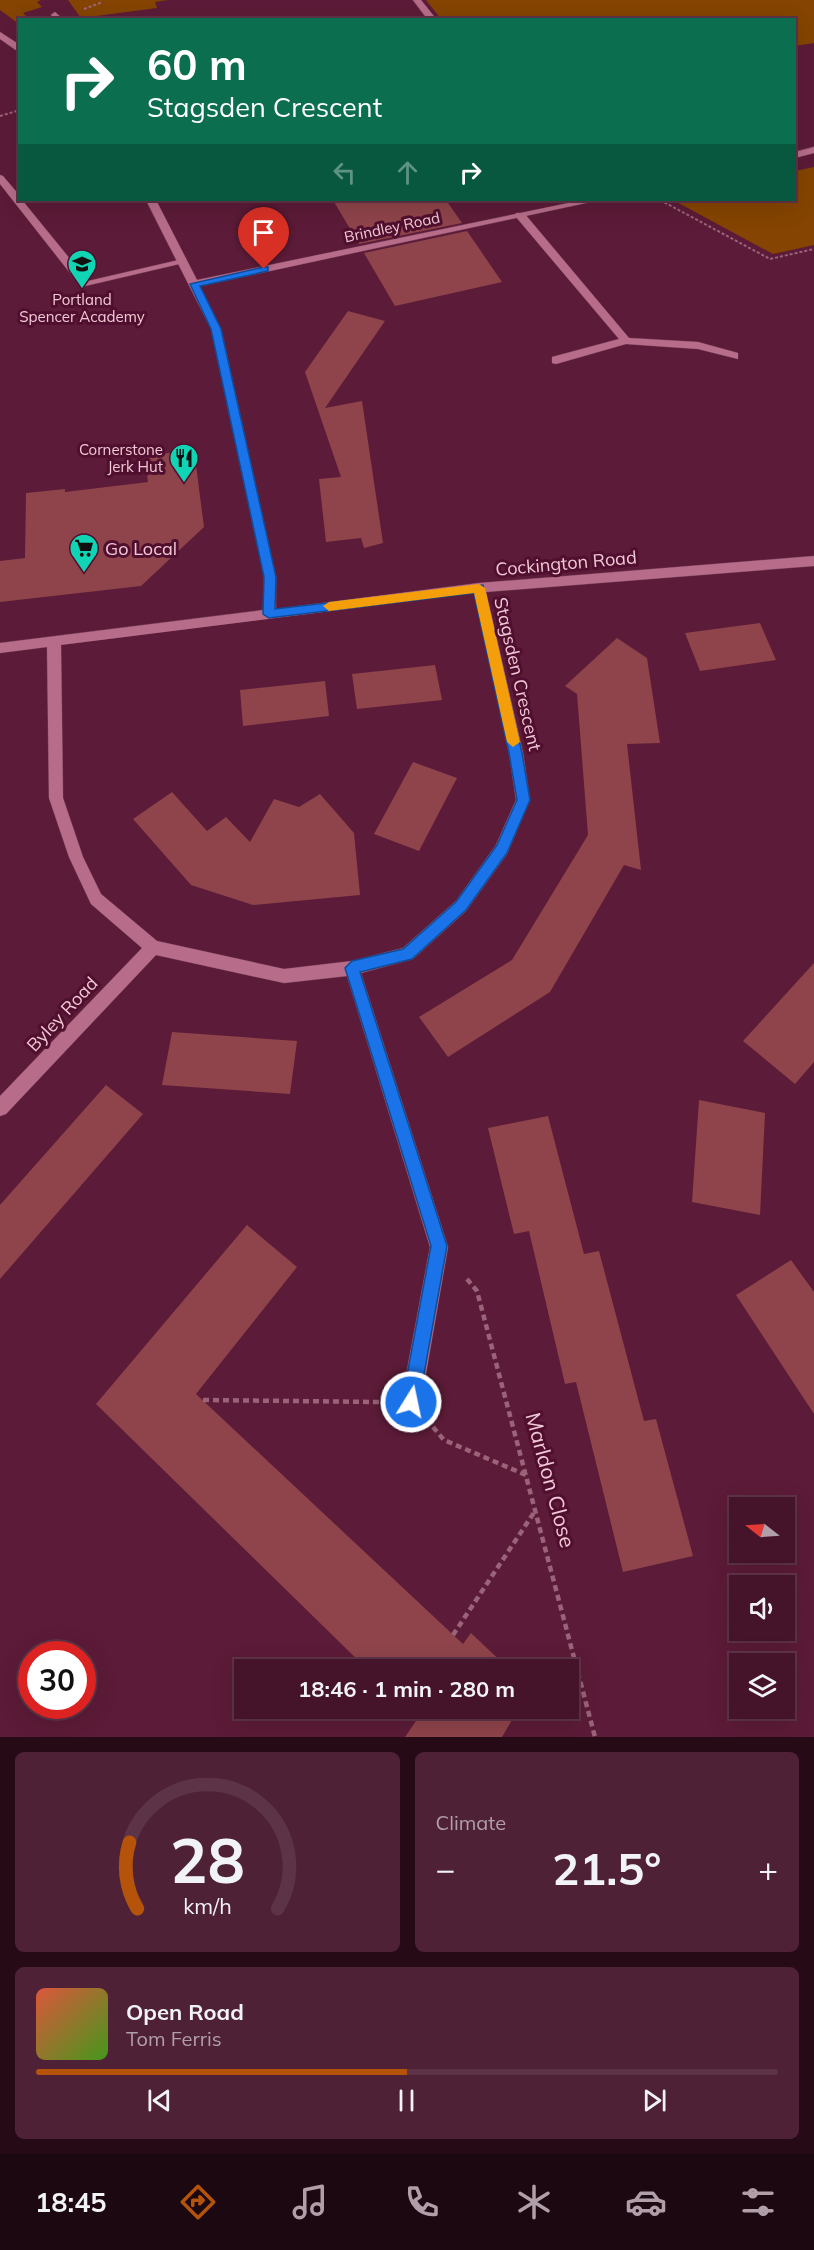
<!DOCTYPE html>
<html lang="en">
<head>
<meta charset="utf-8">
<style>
  :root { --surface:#45142a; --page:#4f2136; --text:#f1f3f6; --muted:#b09ea8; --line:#5d3347; --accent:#b45309 }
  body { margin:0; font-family:Mulish,sans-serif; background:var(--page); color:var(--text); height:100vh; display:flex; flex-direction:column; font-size:22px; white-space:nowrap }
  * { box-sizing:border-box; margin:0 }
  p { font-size:20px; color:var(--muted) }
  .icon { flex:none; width:33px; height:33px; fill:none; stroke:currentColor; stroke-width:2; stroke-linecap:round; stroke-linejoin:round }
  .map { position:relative; height:1737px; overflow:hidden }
  .panel { display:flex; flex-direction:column; gap:15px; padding:15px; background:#260b17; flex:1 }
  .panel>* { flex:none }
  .guide { position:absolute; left:18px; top:18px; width:778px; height:183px; border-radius:0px; box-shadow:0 6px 24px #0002,0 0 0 2px var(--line); background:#0b6e4f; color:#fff; overflow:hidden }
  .needle { width:39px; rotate:287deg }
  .controls { position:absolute; left:729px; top:1497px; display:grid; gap:12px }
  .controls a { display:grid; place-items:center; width:66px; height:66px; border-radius:0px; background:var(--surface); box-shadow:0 6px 24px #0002,0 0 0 2px var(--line); font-size:30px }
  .speed { position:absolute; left:18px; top:1641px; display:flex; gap:12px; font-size:30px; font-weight:700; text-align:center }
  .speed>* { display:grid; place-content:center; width:78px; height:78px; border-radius:50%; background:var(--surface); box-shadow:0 6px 24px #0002,0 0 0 2px var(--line); line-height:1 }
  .speed .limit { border:9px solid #d22; background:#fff; color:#111 }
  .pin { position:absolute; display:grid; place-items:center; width:51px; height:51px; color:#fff; margin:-62px -26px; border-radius:50% 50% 50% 0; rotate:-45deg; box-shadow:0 0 6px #0007 }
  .pin .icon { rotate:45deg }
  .me { position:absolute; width:66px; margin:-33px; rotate:10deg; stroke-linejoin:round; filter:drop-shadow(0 0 4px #0008) }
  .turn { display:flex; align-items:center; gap:21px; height:126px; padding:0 30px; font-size:27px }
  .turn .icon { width:78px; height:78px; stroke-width:2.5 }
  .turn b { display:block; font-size:42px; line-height:51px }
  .lanes { display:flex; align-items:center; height:57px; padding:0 30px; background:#0003; justify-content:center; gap:30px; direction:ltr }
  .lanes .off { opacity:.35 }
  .big { font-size:45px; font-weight:700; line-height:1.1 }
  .panel .card { flex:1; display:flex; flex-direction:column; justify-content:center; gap:9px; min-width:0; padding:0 21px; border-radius:9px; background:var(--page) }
  .panel .dial { align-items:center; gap:0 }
  .dial svg { height:156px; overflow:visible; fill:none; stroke:var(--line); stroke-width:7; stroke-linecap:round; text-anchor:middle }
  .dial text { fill:var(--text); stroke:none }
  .song { display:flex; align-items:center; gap:18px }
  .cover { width:72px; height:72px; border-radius:9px; background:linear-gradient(135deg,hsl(10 70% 55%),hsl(100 70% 35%)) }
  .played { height:6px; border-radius:3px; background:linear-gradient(90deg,var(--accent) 50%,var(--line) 50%) }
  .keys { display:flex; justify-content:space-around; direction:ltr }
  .heat { display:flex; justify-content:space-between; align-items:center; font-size:33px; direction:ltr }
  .panel .tiles { flex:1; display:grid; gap:15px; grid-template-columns:1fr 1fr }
  .card:last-child { grid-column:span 2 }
  .trip { position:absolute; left:234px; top:1659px; width:345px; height:60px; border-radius:0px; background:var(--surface); box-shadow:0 6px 24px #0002,0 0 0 2px var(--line); font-weight:700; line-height:60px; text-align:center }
  .tabs { display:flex; height:96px; justify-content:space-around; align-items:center; background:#1c0811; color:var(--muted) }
  .tabs .icon { width:42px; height:42px }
  .tabs .active { color:var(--accent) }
  .tabs b { font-size:27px; color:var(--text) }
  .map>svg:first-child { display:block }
  .green { fill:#854401 }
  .building { fill:#8e444a }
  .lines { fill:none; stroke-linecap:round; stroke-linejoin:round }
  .lane-casing { stroke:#743c56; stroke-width:1 }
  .street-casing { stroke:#743c56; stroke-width:1 }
  .path-far1 { stroke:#9a6379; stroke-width:2; stroke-dasharray:3 2; stroke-linecap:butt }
  .path { stroke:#9a6379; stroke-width:4.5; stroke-dasharray:6 4; stroke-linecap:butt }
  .lane { fill:#b76d89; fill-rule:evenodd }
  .street { fill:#b76d89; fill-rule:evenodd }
  .route { fill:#1a73e8; stroke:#114b97; stroke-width:1.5 }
  .slow { fill:#f59e0b }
  .labels { text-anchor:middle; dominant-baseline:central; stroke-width:6; stroke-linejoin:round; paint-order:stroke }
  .far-street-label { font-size:15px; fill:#f1c8d5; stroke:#500f2e }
  .far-poi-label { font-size:15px; fill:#f1c8d5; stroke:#500f2e }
  .poi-label { font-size:18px; fill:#f1c8d5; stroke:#500f2e; text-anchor:start }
  .street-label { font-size:18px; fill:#f1c8d5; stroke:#500f2e }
  .near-street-label { font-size:21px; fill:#f1c8d5; stroke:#500f2e }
</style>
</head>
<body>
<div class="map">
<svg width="814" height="1737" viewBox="0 0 814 1737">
  <rect width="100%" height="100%" fill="#5c1b38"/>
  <!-- green -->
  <g class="green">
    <path d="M0,0H41L37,2L42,7L23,13L29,19L20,20L19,24L0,10Z"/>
    <path d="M68,0H168L155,2L157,8L81,18Z"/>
    <path d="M426,0H814V43L795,46V20L441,19Z"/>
    <path d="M814,167V245L773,254L673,200H795V171Z"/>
  </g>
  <!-- building -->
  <g class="building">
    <path d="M333,200H446L462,223L359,244Z"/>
    <path d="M467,231L502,282L395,306L364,253Z"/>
    <path d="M348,311L385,321L325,408L362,401L383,543L364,548L361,538L326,542L319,479L341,477L305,372Z"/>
    <path d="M194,450L204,527L141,586L0,602V561L25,558L26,493L65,489V492L148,482L145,456Z"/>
    <path d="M760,623L776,660L700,671L685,633Z"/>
    <path d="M617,638L647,658L660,743L627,744L641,870L624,865L550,992L448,1057L419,1017L512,960L588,835L577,694L565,686Z"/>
    <path d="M435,665L442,700L357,709L352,674Z"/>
    <path d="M325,681L329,716L243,726L240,690Z"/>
    <path d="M413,762L457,778L419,851L374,834Z"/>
    <path d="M172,792L207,831L226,817L250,842L274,799L299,807L320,794L354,833L360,895L253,905L191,885L133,819Z"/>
    <path d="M814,963V1062L795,1084L743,1041Z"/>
    <path d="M172,1032L297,1041L290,1094L162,1085Z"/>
    <path d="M106,1085L143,1114L0,1279V1205Z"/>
    <path d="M699,1100L765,1113L760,1215L692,1202Z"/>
    <path d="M548,1116L584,1254L599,1251L644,1421L656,1419L693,1556L623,1572L576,1382L565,1384L529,1231L514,1234L488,1128Z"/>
    <path d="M247,1225L297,1267L196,1394L463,1644L471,1633L510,1670H368L96,1404Z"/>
    <path d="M791,1260L814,1292V1414L736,1295Z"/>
    <path d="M408,1708H519L502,1737H405L418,1718Z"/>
  </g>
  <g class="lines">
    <!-- lane casing -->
    <g class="lane-casing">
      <g id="lane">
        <path d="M413,0H421L437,20H428Z"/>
        <path d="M55,12L64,20H55L51,15Z"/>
        <path d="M0,175L3,176L20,196V200H22L88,281L183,259L188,262L81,287L0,184Z"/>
        <path d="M516,213H524L629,338L698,342L738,353V359L698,349L626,344L556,364L552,363V357L619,339L516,217Z"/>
      </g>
    </g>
    <!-- street casing -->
    <g class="street-casing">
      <g id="street">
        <path d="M0,32L20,45V53L0,39Z"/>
        <path d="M814,147V153L795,158V152Z"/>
        <path d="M146,200H156L197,280L583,200H600L200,286L221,329L276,577V609L479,583L814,556V566L486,592L523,753L530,800L507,854L466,911L413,959L361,973L448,1247L421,1402L418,1409L411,1412L404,1409L401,1402L430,1247L347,976L284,983L156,955L6,1114L0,1116V1096L142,948L91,904L69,857L49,798L47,647L0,653V643L263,610L264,577L211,329ZM474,593L509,753L516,800L496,845L456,901L403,948L352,961L284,969L157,941L101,894L83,857L63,798L61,645Z"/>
      </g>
    </g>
    <!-- path-far1 -->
    <g class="path-far1">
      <path d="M84,9L100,3L101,0"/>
      <path d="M0,116L20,110"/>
      <path d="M660,200L770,259L814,249"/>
    </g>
    <!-- path -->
    <g class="path">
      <path d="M467,1279L477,1291L595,1737"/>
      <path d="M203,1400L379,1402"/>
      <path d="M433,1427L444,1440L526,1475"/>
      <path d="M453,1635L535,1511"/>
    </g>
    <!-- lane -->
    <use href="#lane" class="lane"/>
    <!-- street -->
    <use href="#street" class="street"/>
  </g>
  <!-- route -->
  <path class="route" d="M264,267H268V271L200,286L221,329L276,577L275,609L483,585L522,753L530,800L507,853L466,910L412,959L360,972L447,1246L419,1402L417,1408L411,1411L404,1408L402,1402L431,1246L345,968L352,961L403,949L456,902L497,845L517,800L509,753L474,593L269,618L263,614L264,577L211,329L190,284Z"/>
  <!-- slow -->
  <path class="slow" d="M479,584L485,588L520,742L513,747L507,742L474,593L329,611L323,606L329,602Z"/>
  <!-- icons -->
  <defs>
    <g id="school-pin" transform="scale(1.5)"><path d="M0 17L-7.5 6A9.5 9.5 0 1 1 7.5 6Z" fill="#10d5b4" stroke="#500f2e"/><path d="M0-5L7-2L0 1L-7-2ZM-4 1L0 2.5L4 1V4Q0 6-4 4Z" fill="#111"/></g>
    <g id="restaurant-pin" transform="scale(1.5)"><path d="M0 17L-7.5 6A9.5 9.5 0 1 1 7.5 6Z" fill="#10d5b4" stroke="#500f2e"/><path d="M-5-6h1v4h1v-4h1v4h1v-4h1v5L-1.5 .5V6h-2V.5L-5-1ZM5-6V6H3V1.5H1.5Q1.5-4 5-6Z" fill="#111"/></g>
    <g id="supermarket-pin" transform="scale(1.5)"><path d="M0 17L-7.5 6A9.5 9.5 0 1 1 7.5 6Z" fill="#10d5b4" stroke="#500f2e"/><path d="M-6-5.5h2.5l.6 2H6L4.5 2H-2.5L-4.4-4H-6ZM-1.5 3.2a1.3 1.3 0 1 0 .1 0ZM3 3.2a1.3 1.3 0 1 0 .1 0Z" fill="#111"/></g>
  </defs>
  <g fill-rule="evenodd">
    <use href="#school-pin" x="82" y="264"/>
    <use href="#restaurant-pin" x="184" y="458"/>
    <use href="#supermarket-pin" x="84" y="548"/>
  </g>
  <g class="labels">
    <!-- far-street labels -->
    <g class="far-street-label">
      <text transform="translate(392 227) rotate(-12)">Brindley Road</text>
    </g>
    <!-- far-poi labels -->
    <g class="far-poi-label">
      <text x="82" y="299">Portland<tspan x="82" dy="17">Spencer Academy</tspan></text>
      <text x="163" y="449" text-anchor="end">Cornerstone<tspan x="163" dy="17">Jerk Hut</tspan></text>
    </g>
    <!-- poi labels -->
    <g class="poi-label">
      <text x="105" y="548">Go Local</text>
    </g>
    <!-- street labels -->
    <g class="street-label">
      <text transform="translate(566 563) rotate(-5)">Cockington Road</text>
      <text transform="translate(518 674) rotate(77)">Stagsden Crescent</text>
      <text transform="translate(62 1014) rotate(-47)">Byley Road</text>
    </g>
    <!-- near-street labels -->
    <g class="near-street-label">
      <text transform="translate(551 1480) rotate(75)">Marldon Close</text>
    </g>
  </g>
</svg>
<div class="controls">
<a><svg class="needle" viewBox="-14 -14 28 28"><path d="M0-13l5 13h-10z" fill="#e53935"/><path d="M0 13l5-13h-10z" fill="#b09ea8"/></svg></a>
<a><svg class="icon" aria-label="sound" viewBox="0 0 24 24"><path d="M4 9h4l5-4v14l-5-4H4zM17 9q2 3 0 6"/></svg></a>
<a><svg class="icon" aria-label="layers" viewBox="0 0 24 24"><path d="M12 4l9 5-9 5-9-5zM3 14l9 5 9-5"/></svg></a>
</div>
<div class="speed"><div class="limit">30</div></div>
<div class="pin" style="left:264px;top:269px;background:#d93025"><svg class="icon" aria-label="arrive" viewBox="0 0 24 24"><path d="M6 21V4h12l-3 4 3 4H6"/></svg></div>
<svg class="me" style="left:411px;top:1402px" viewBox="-20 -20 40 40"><circle r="17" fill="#1a73e8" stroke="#fff" stroke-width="3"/><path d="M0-11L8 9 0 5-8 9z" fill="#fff"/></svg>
<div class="trip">18:46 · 1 min · 280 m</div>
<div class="guide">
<div class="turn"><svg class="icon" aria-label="right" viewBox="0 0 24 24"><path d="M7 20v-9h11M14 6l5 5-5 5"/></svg><div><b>60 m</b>Stagsden Crescent</div></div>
<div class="lanes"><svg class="icon off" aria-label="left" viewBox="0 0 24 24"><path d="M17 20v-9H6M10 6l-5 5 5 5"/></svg><svg class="icon off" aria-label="ahead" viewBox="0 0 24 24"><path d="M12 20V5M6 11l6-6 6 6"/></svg><svg class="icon" aria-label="right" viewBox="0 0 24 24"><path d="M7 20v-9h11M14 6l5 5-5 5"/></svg></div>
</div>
</div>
<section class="panel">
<div class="tiles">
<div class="card dial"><svg viewBox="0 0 100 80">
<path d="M14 69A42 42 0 1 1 86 69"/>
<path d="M14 69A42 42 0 0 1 10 35" stroke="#b45309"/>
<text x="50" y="56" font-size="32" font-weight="700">28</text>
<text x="50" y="72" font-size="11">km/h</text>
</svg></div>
<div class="card"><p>Climate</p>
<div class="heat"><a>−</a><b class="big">21.5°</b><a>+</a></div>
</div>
<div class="card">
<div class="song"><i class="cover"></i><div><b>Open Road</b><p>Tom Ferris</p></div></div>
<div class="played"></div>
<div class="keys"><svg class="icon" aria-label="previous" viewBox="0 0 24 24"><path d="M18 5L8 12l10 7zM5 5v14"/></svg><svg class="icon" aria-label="pause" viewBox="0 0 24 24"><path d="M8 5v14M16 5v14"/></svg><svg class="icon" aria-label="next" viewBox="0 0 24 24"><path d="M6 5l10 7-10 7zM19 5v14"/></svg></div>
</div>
</div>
</section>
<nav class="tabs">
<b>18:45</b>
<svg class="icon active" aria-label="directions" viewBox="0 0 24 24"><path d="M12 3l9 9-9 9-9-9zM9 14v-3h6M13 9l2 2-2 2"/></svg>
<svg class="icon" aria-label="music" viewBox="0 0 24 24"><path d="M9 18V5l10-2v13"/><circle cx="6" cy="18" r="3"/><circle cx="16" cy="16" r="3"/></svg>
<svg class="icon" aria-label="phone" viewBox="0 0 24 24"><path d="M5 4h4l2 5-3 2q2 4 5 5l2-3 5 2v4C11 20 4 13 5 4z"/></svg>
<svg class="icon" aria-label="climate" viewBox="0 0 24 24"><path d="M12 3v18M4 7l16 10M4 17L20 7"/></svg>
<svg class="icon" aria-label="car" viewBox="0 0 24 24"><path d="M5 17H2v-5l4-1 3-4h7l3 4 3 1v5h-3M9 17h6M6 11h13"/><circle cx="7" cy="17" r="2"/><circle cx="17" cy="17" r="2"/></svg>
<svg class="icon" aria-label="filters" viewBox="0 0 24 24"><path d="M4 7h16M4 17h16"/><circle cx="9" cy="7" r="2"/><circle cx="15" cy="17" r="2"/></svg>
</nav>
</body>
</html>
